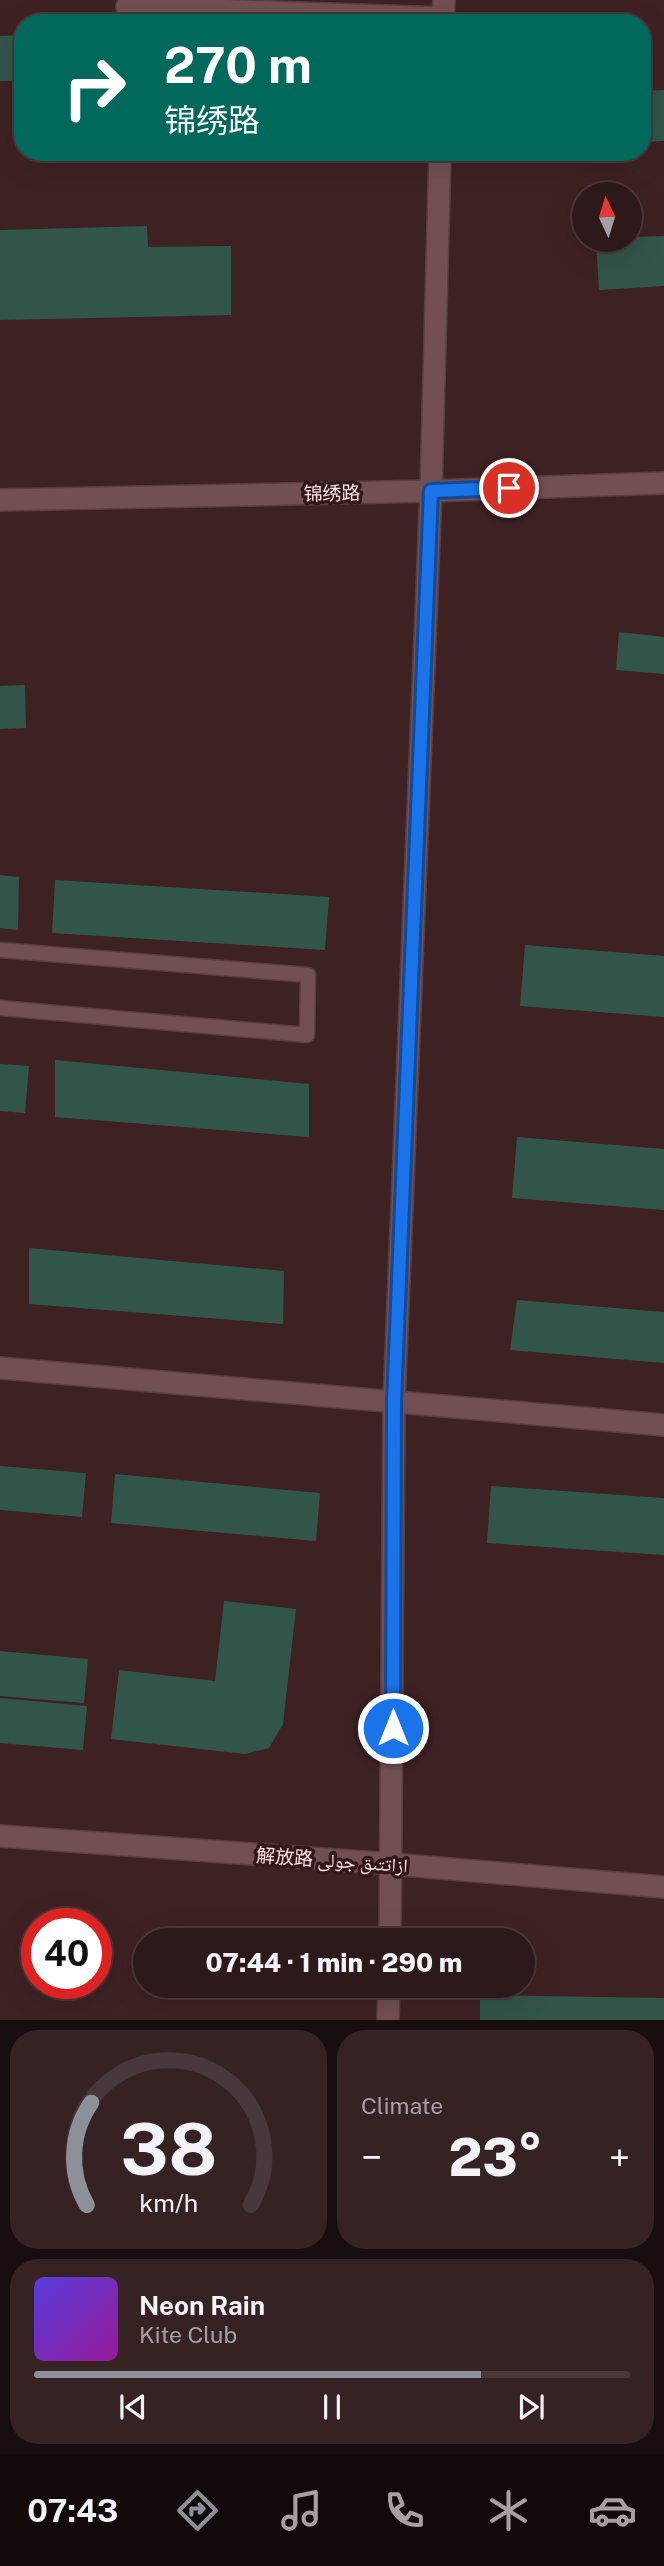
<!DOCTYPE html>
<html lang="en">
<head>
<meta charset="utf-8">
<style>
  :root { --surface:#2e191a; --page:#362223; --text:#f1f3f6; --muted:#a7a0a2; --line:#493839; --accent:#8c9099 }
  body { margin:0; font-family:"Public Sans","Noto Naskh Arabic","Noto Sans SC",sans-serif; background:var(--page); color:var(--text); height:100vh; display:flex; flex-direction:column; font-size:26px; white-space:nowrap }
  * { box-sizing:border-box; margin:0 }
  p { font-size:23px; color:var(--muted) }
  .icon { flex:none; width:38px; height:38px; fill:none; stroke:currentColor; stroke-width:2; stroke-linecap:round; stroke-linejoin:round }
  .map { position:relative; height:2020px; overflow:hidden }
  .side { display:flex; flex-direction:column; gap:10px; padding:10px; background:#190e0e; flex:1 }
  .side>* { flex:none }
  .guide { position:absolute; left:14px; top:14px; width:637px; height:147px; border-radius:28px; box-shadow:0 7px 28px #0002,0 0 0 2px var(--line); background:#00695c; color:#fff; overflow:hidden }
  .needle { width:46px; rotate:356deg }
  .tools { position:absolute; left:572px; top:182px; display:grid; gap:14px }
  .tools a { display:grid; place-items:center; width:70px; height:70px; border-radius:50%; background:var(--surface); box-shadow:0 7px 28px #0002,0 0 0 2px var(--line); font-size:35px }
  .speed { position:absolute; left:21px; top:1908px; display:flex; gap:14px; font-size:35px; font-weight:700; text-align:center }
  .speed>* { display:grid; place-content:center; width:91px; height:91px; border-radius:50%; background:var(--surface); box-shadow:0 7px 28px #0002,0 0 0 2px var(--line); line-height:1 }
  .speed .limit { border:10px solid #d22; background:#fff; color:#111 }
  .pin { position:absolute; display:grid; place-items:center; width:60px; height:60px; color:#fff; margin:-30px; border:4px solid #fff; border-radius:50%; box-shadow:0 2px 7px #0007 }
  .me { position:absolute; width:77px; margin:-38px; rotate:0deg; stroke-linejoin:round; filter:drop-shadow(0 0 5px #0008) }
  .turn { display:flex; align-items:center; gap:24px; height:147px; padding:0 35px; font-size:32px }
  .turn .icon { width:91px; height:91px; stroke-width:2.5 }
  .turn b { display:block; font-size:49px; line-height:60px }
  .big { font-size:52px; font-weight:800; line-height:1.1 }
  .side .widget { flex:1; display:flex; flex-direction:column; justify-content:center; gap:10px; min-width:0; padding:0 24px; border-radius:28px; background:var(--page) }
  .side .dial { align-items:center; gap:0 }
  .dial svg { height:182px; overflow:visible; fill:none; stroke:var(--line); stroke-width:7; stroke-linecap:round; text-anchor:middle }
  .dial text { fill:var(--text); stroke:none }
  .song { display:flex; align-items:center; gap:21px }
  .cover { width:84px; height:84px; border-radius:10px; background:linear-gradient(135deg,hsl(250 70% 55%),hsl(300 70% 35%)) }
  .played { height:7px; border-radius:4px; background:linear-gradient(90deg,var(--accent) 75%,var(--line) 75%) }
  .keys { display:flex; justify-content:space-around; direction:ltr }
  .heat { display:flex; justify-content:space-between; align-items:center; font-size:38px; direction:ltr }
  .side .tiles { flex:1; display:grid; gap:10px; grid-template-columns:1fr 1fr }
  .widget:last-child { grid-column:span 2 }
  .trip { position:absolute; left:133px; top:1928px; width:402px; height:70px; border-radius:35px; background:var(--surface); box-shadow:0 7px 28px #0002,0 0 0 2px var(--line); font-weight:800; line-height:70px; text-align:center }
  .tabs { display:flex; height:112px; justify-content:space-around; align-items:center; background:#120a0a; color:var(--muted) }
  .tabs .icon { width:49px; height:49px }
  .tabs .on { color:var(--accent) }
  .tabs b { font-size:32px; color:var(--text) }
  .map>svg:first-child { display:block }
  .building { fill:#325549 }
  .lines { fill:none; stroke-linecap:round; stroke-linejoin:round }
  .lane-casing { stroke:#573e40; stroke-width:17 }
  .street-casing { stroke:#573e40; stroke-width:24 }
  .secondary-casing { stroke:#573e40; stroke-width:24 }
  .lane { stroke:#724f52; stroke-width:14 }
  .street { stroke:#724f52; stroke-width:21 }
  .secondary { stroke:#724f52; stroke-width:21 }
  .route-casing { stroke:#114b97; stroke-width:18 }
  .route { stroke:#1a73e8; stroke-width:12 }
  .labels { text-anchor:middle; dominant-baseline:central; stroke-width:7; stroke-linejoin:round; paint-order:stroke }
  .street-label { font-size:19px; fill:#f9e4e5; stroke:#34171a }
</style>
</head>
<body>
<div class="map">
<svg width="664" height="2020" viewBox="0 0 664 2020">
  <rect width="100%" height="100%" fill="#3e2123"/>
  <!-- building -->
  <g class="building">
    <path d="M23,35V81H0V36Z"/>
    <path d="M664,90V141L642,142V91Z"/>
    <path d="M133,152H253V154L133,160Z"/>
    <path d="M147,226L148,247L231,246V315L0,320V230Z"/>
    <path d="M664,236V286L599,290L596,240H630V237Z"/>
    <path d="M619,632L664,637V674L616,670Z"/>
    <path d="M25,685L26,728L0,729V686Z"/>
    <path d="M0,875L19,877L18,930L0,928Z"/>
    <path d="M55,880L329,897L325,950L52,933Z"/>
    <path d="M525,945L664,956V1017L520,1006Z"/>
    <path d="M55,1060L309,1084V1137L55,1117Z"/>
    <path d="M0,1064L29,1066L25,1113L0,1111Z"/>
    <path d="M517,1137L664,1149V1210L512,1198Z"/>
    <path d="M29,1248L284,1271L283,1324L29,1304Z"/>
    <path d="M517,1300L664,1312V1363L510,1350Z"/>
    <path d="M0,1466L86,1473L82,1517L0,1510Z"/>
    <path d="M115,1474L320,1493L316,1541L111,1523Z"/>
    <path d="M491,1486L664,1498V1555L487,1543Z"/>
    <path d="M224,1601L296,1609L283,1724L269,1748L245,1754L111,1739L119,1670L215,1681Z"/>
    <path d="M0,1651L88,1659L84,1703L0,1696Z"/>
    <path d="M0,1698L87,1706L83,1750L0,1743Z"/>
    <path d="M480,1995L664,1998V2020H480Z"/>
  </g>
  <g class="lines">
    <!-- lane casing -->
    <g class="lane-casing">
      <path id="lane" d="M0,950L308,975L307,1035L0,1008"/>
    </g>
    <!-- street casing -->
    <g class="street-casing">
      <g id="street">
        <path d="M129,0L127,7L443,18"/>
        <path d="M0,1368L664,1425"/>
        <path d="M0,1836L392,1864L664,1887"/>
      </g>
    </g>
    <!-- secondary casing -->
    <g class="secondary-casing">
      <g id="secondary">
        <path d="M443,23L444,0"/>
        <path d="M0,500L431,491L664,483"/>
        <path d="M390,1941L394,1403L431,491L440,152"/>
        <path d="M388,2020L389,1986"/>
      </g>
    </g>
    <!-- lane -->
    <use href="#lane" class="lane"/>
    <!-- street -->
    <use href="#street" class="street"/>
    <!-- secondary -->
    <use href="#secondary" class="secondary"/>
  </g>
  <g class="lines">
    <!-- route casing -->
    <g class="route-casing">
      <path id="route" d="M393,1728L394,1403L431,491L509,488"/>
    </g>
    <!-- route -->
    <use href="#route" class="route"/>
  </g>
  <g class="labels">
    <!-- street labels -->
    <g class="street-label">
      <text transform="translate(332 493) rotate(-1)">锦绣路</text>
      <text transform="translate(332 1860) rotate(4)">解放路 ازاتتىق جولى</text>
    </g>
  </g>
</svg>
<div class="tools">
<a><svg class="needle" viewBox="-14 -14 28 28"><path d="M0-13l5 13h-10z" fill="#e53935"/><path d="M0 13l5-13h-10z" fill="#a7a0a2"/></svg></a>
</div>
<div class="speed"><div class="limit">40</div></div>
<div class="pin" style="left:509px;top:488px;background:#d93025"><svg class="icon" aria-label="arrive" viewBox="0 0 24 24"><path d="M6 21V4h12l-3 4 3 4H6"/></svg></div>
<svg class="me" style="left:393px;top:1728px" viewBox="-20 -20 40 40"><circle r="17" fill="#1a73e8" stroke="#fff" stroke-width="3"/><path d="M0-11L8 9 0 5-8 9z" fill="#fff"/></svg>
<div class="trip">07:44 · 1 min · 290 m</div>
<div class="guide">
<div class="turn"><svg class="icon" aria-label="right" viewBox="0 0 24 24"><path d="M7 20v-9h11M14 6l5 5-5 5"/></svg><div><b>270 m</b>锦绣路</div></div>
</div>
</div>
<section class="side">
<div class="tiles">
<div class="widget dial"><svg viewBox="0 0 100 80">
<path d="M14 69A42 42 0 1 1 86 69"/>
<path d="M14 69A42 42 0 0 1 16 24" stroke="#8c9099"/>
<text x="50" y="56" font-size="32" font-weight="700">38</text>
<text x="50" y="72" font-size="11">km/h</text>
</svg></div>
<div class="widget"><p>Climate</p>
<div class="heat"><a>−</a><b class="big">23°</b><a>+</a></div>
</div>
<div class="widget">
<div class="song"><i class="cover"></i><div><b>Neon Rain</b><p>Kite Club</p></div></div>
<div class="played"></div>
<div class="keys"><svg class="icon" aria-label="previous" viewBox="0 0 24 24"><path d="M18 5L8 12l10 7zM5 5v14"/></svg><svg class="icon" aria-label="pause" viewBox="0 0 24 24"><path d="M8 5v14M16 5v14"/></svg><svg class="icon" aria-label="next" viewBox="0 0 24 24"><path d="M6 5l10 7-10 7zM19 5v14"/></svg></div>
</div>
</div>
</section>
<nav class="tabs">
<b>07:43</b>
<svg class="icon on" aria-label="directions" viewBox="0 0 24 24"><path d="M12 3l9 9-9 9-9-9zM9 14v-3h6M13 9l2 2-2 2"/></svg>
<svg class="icon" aria-label="music" viewBox="0 0 24 24"><path d="M9 18V5l10-2v13"/><circle cx="6" cy="18" r="3"/><circle cx="16" cy="16" r="3"/></svg>
<svg class="icon" aria-label="phone" viewBox="0 0 24 24"><path d="M5 4h4l2 5-3 2q2 4 5 5l2-3 5 2v4C11 20 4 13 5 4z"/></svg>
<svg class="icon" aria-label="climate" viewBox="0 0 24 24"><path d="M12 3v18M4 7l16 10M4 17L20 7"/></svg>
<svg class="icon" aria-label="car" viewBox="0 0 24 24"><path d="M5 17H2v-5l4-1 3-4h7l3 4 3 1v5h-3M9 17h6M6 11h13"/><circle cx="7" cy="17" r="2"/><circle cx="17" cy="17" r="2"/></svg>
</nav>
</body>
</html>
